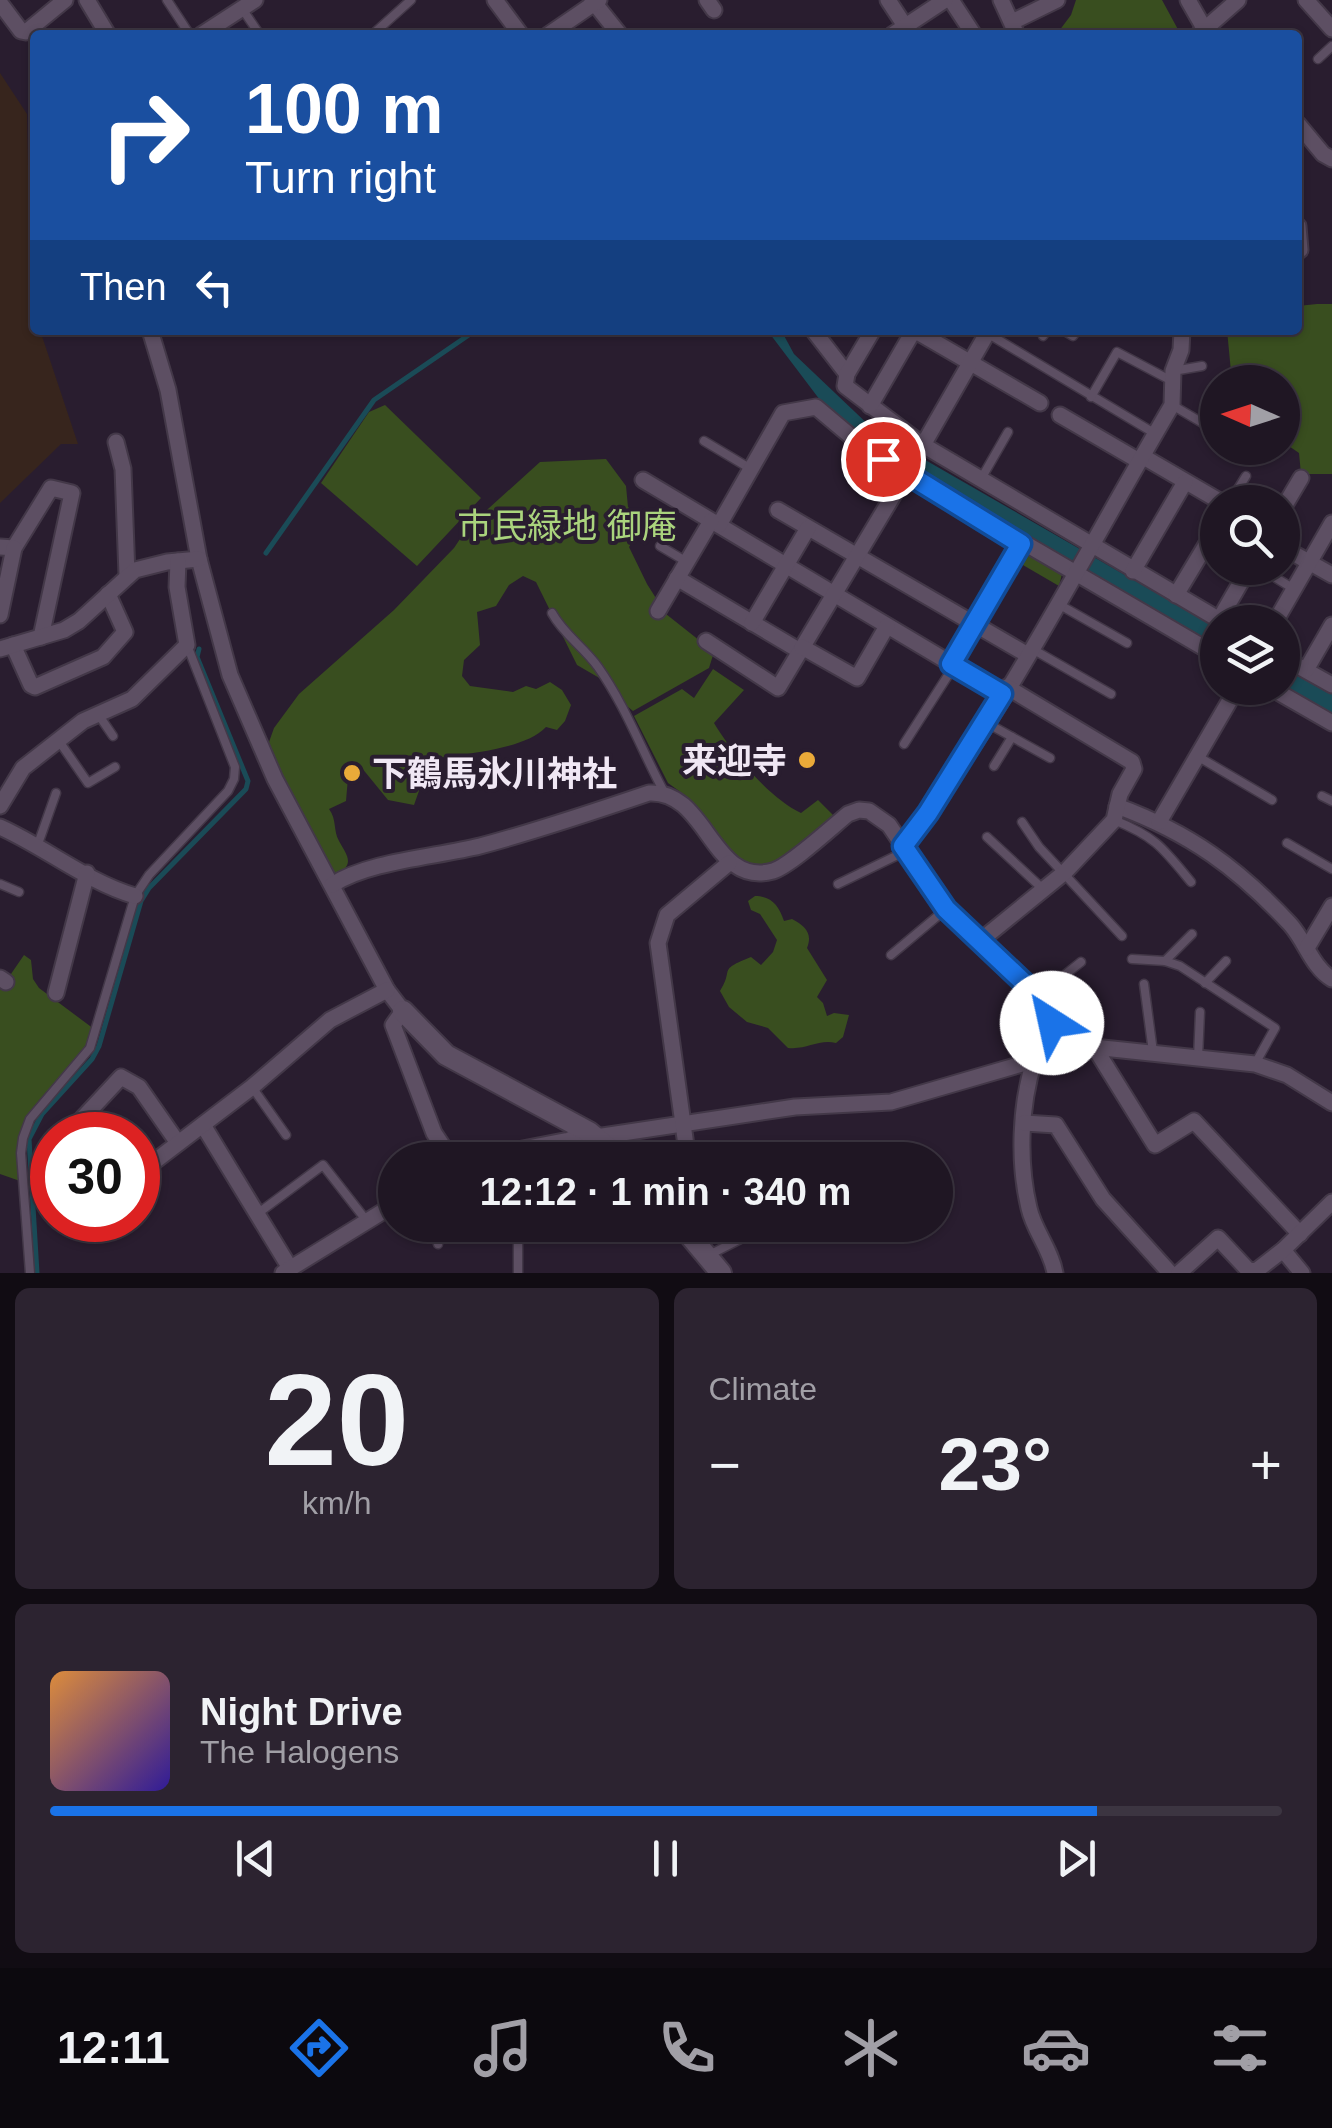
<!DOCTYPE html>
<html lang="en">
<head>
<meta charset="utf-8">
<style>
  :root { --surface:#1f1623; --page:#2c2330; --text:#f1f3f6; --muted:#a19fa6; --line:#3c3541; --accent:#1a73e8 }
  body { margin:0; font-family:Arial,"Noto Sans JP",sans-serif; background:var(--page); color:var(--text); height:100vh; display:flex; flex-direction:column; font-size:38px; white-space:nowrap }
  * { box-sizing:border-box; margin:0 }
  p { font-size:32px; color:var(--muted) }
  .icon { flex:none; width:55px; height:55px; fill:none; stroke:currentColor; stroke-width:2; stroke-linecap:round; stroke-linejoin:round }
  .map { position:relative; height:1273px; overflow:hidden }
  .panel { display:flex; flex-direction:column; gap:15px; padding:15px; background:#110c13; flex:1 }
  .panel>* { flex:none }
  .hud { position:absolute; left:30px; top:30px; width:1272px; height:305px; border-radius:10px; box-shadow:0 2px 8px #0004,0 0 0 2px var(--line); background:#1a4fa0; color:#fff; overflow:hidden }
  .needle { width:65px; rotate:273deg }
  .buttons { position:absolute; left:1200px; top:365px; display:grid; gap:20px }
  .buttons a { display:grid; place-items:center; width:100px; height:100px; border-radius:50%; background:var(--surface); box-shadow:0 2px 8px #0004,0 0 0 2px var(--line); font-size:50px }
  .speed { position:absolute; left:30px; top:1112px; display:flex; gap:20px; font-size:50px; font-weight:700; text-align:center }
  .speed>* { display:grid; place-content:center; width:130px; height:130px; border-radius:50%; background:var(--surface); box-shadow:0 2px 8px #0004,0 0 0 2px var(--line); line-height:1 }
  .speed .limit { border:15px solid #d22; background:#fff; color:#111 }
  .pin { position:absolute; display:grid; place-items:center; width:85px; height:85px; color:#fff; margin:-42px; border:5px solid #fff; border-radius:50%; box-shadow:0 2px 10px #0007 }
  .me { position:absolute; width:110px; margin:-55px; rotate:325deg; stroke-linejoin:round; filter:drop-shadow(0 0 8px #0008) }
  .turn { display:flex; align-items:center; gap:35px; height:210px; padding:0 50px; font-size:45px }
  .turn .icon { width:130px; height:130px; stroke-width:2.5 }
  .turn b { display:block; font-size:70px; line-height:85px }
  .then { display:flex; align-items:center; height:95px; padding:0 50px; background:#0003; gap:20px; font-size:38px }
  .big { font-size:75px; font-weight:800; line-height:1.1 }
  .panel .widget { flex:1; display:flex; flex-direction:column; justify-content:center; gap:15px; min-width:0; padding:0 35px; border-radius:15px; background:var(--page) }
  .panel .dial { align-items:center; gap:0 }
  .dial b { font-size:130px; line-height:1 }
  .song { display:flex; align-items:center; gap:30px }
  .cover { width:120px; height:120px; border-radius:15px; background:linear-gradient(135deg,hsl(30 70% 55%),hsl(250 70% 35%)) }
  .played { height:10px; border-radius:5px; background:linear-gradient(90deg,var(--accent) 85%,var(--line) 85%) }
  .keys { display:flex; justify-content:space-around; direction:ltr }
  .heat { display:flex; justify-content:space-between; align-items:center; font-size:55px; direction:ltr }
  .panel .tiles { flex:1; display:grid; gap:15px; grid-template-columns:1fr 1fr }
  .widget:last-child { grid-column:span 2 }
  .trip { position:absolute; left:378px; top:1142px; width:575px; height:100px; border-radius:50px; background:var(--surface); box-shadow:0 2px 8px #0004,0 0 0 2px var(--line); font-weight:800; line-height:100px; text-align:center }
  .dock { display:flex; height:160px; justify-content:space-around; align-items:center; background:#0c090e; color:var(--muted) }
  .dock .icon { width:70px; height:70px }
  .dock .current { color:var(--accent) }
  .dock b { font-size:45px; color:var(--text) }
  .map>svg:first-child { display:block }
  .education { fill:#37251d }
  .green { fill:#394e1f }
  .water { fill:#1a4b57 }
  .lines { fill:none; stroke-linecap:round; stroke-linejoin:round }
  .stream { stroke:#1a4b57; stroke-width:5 }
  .service-casing { stroke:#433848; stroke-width:11 }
  .minor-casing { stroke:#433848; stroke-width:19 }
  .tertiary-casing { stroke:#433848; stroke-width:24 }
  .service { stroke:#5d4f63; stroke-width:8 }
  .minor { stroke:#5d4f63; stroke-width:15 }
  .tertiary { stroke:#5d4f63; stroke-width:20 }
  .route-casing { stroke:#114b97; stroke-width:25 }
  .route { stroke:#1a73e8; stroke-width:18 }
  .poi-dot { fill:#eaaa39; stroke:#291d2f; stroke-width:4 }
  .labels { text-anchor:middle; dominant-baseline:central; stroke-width:8; stroke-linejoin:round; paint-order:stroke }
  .park-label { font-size:35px; fill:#aad47d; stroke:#291d2f }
  .poi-label { font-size:35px; font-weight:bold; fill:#f0e7f4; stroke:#291d2f; text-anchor:end }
</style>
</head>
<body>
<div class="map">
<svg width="1332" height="1273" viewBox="0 0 1332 1273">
  <rect width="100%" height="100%" fill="#291d2f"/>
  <!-- education -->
  <path class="education" d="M0,73L27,114L30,269L35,330H40L78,444H61L0,503Z"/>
  <!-- green -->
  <g class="green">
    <path d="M1076,0H1162L1181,35H1056L1071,15Z"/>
    <path d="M1317,304H1332V474H1301L1299,453L1283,442L1282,382H1232L1227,330H1298V306Z"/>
    <path d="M385,405L481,498L417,566L321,483L369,412Z"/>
    <path d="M606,459L626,486L628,507L639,516L640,530L629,547L647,584L666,614L714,652L709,668L633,711L617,698L608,683L577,665L536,582L523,576L509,585L496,606L477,612L480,645L464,660L462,676L470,686L513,692L526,686L536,689L550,682L562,690L571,705L565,721L557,730L546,727C527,747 482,751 456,756C449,758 438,756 432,759C426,762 420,772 415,777L420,788L414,805L388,800L357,762L349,766L346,801L329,809C337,820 333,830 339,841C346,854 356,864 337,874L330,870L315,835L305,824L283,782L269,742L274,728L299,694L394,610L454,548L468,527L540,462Z"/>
    <path d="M1024,552L1062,574L1059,586L1016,561Z"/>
    <path d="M713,669L744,690L714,723C732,753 769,798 801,813L818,800L835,817L771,866L749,867L736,861L713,827L686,796L668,783L634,716L682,689L694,698Z"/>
    <path d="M755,896C772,896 779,906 784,921L792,919C805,926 813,933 807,948L827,980L817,997L823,1003L827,1016L834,1013L849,1015L843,1037L836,1043C818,1039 807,1050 788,1048L768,1028L747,1022L729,1007L720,991C735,968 716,971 751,957L761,965L773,952L777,940L760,914L751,910L748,901Z"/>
    <path d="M24,955L31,960L33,979L39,988L94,1029C80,1071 33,1091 21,1133C16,1148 19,1165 20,1181L0,1174V990Z"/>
  </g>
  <!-- water -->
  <g class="water">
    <path d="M767,330H781L794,354L875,431L1217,628V650L884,455L823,404Z"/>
    <path d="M1282,665L1332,694V716L1283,687Z"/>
  </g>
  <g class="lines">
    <!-- stream -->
    <g class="stream">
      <path d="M266,553L374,400L476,330"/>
      <path d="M37,1273L29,1139L42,1114L92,1059L99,1046L141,901L149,888L246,789L248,781L197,657L199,649"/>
    </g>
    <!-- service casing -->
    <g class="service-casing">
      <g id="service">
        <path d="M167,0L190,35"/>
        <path d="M243,10L260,35"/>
        <path d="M372,35L411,0"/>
        <path d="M1318,59L1332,46"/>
        <path d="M1063,330L1073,336L1077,330"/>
        <path d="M1144,330L1146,331"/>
        <path d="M987,333L1154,433"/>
        <path d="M1043,336L1047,330"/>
        <path d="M1173,371L1202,366"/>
        <path d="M1091,397L1117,352L1172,381"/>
        <path d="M1172,405L1218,432"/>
        <path d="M704,441L751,469"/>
        <path d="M981,479L1008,432"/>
        <path d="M1230,502L1246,476"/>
        <path d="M660,546L687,562"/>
        <path d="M1276,578L1294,589"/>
        <path d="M1060,605L1127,643"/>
        <path d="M552,613C564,635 584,647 598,667C625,705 642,751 664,792"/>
        <path d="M1034,650L1111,694"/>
        <path d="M98,714L113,736"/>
        <path d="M985,722L1050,758"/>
        <path d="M59,741L88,783L115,767"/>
        <path d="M904,744L954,666"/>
        <path d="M1197,756L1272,800"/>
        <path d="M994,766L1012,737"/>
        <path d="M1322,796L1332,801"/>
        <path d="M1114,820C1156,837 1163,848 1191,882"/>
        <path d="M1022,822L1039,847L1122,936"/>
        <path d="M987,837L1044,890"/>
        <path d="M1287,843L1332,869"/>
        <path d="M38,844L56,793"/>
        <path d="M0,884L19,892"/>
        <path d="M838,884L906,851"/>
        <path d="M891,955L946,909"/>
        <path d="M1132,959L1165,961L1180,966L1275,1028L1255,1064"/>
        <path d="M1165,961L1192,934"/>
        <path d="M1205,983L1226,961"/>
        <path d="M1144,984L1153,1052"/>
        <path d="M1038,996L1081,962"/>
        <path d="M1198,1058L1200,1012"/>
        <path d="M252,1087L286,1135"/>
        <path d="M257,1214L323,1165L366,1220"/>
        <path d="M434,1225L438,1244"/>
        <path d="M711,1254L768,1225"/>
        <path d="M30,1273L21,1153L23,1138L30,1119L90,1048L135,896L149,875L228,791L234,779L235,767L187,645"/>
        <path d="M518,1273V1225"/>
      </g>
    </g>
    <!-- minor casing -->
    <g class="minor-casing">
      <g id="minor">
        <path d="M87,0L108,35"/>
        <path d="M495,0L521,35"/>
        <path d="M592,0L620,35"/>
        <path d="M707,0L714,10"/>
        <path d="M888,0L911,35"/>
        <path d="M951,0L974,35"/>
        <path d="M1001,0L1017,35"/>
        <path d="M1188,0L1208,35"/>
        <path d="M1306,0L1332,29"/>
        <path d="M0,3L21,31L26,32L65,0"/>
        <path d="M1012,22L1057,0"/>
        <path d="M201,35L255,0"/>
        <path d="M548,35L599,0"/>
        <path d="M892,35L945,0"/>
        <path d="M1198,35L1238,0"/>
        <path d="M1298,124L1323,154L1332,159"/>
        <path d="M1298,226L1300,250"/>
        <path d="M150,330L168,390L199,559L230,675L275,779L387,990L403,1011L393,1025L434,1133L452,1160"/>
        <path d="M813,330L847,374"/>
        <path d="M873,330L847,374L845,386L923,445L1223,622"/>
        <path d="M870,406L914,330L1040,403"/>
        <path d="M1060,415L1139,461"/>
        <path d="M116,442L123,469L127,575"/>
        <path d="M923,445L989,330"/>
        <path d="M1142,456L1221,502"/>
        <path d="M643,480L1002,694"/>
        <path d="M778,510L1026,654"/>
        <path d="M1282,510L1301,478"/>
        <path d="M719,525L783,413L816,407L860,444L906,474L1218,656"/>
        <path d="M0,547L14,548L51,488L72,493L41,637"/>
        <path d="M1282,547L1332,575"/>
        <path d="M1133,571L1185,482"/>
        <path d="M677,578L800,651"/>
        <path d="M1176,595L1218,525"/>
        <path d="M658,611L711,521"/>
        <path d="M0,615L14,548"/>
        <path d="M1219,620L1249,568"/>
        <path d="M1275,622L1332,523"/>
        <path d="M752,623L808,528"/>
        <path d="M706,641L778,688L906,474"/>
        <path d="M13,645L31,685L35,687L103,657L125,632L108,594"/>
        <path d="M802,647L857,678L887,626"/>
        <path d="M0,649L64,630L79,621L135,570L167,562L199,559"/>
        <path d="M1282,657L1332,685"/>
        <path d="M951,664L1021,543"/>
        <path d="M1306,670L1332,625"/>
        <path d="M1271,688L1332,723"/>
        <path d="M0,806L23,768L83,721L132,699L187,645L177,587L178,561"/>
        <path d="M1117,806C1190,833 1238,868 1290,924C1306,942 1312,967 1332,979"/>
        <path d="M1159,822L1237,688"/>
        <path d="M0,827C45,847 87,882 135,896"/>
        <path d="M903,846C1005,712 1086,551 1172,405L1173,371L1181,350L1182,330"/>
        <path d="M332,885C368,861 436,857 480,846C537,831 593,812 649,793C708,790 711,888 773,871C790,866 832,827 848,814L859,810L869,811L889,825L946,909L1038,996L1067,1050"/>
        <path d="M980,941L1065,872L1114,820L1120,794L1134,769L1132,762L1007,687"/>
        <path d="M1307,948L1332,906"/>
        <path d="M0,978L6,982"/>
        <path d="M56,993L87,873"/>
        <path d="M1093,1045L1155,1145L1194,1121L1300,1234"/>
        <path d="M1034,1061C1020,1106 1018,1162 1029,1208C1034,1231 1051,1249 1055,1273"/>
        <path d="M1024,1123L1056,1125L1103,1199L1170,1273"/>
        <path d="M203,1125L290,1268"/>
        <path d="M67,1135L121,1077L139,1087L178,1143"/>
        <path d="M596,1137L795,1107L891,1102L1084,1046L1255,1064L1287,1075L1332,1103"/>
        <path d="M466,1160L569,1140L589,1132"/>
        <path d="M688,1160L658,943L667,915L729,863"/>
        <path d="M138,1174L252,1087L330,1020L387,990"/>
        <path d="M73,1220L79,1229L92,1220"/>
        <path d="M1283,1250L1302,1273"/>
        <path d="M283,1273L395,1204"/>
        <path d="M1179,1273L1218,1238L1248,1270L1256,1271L1283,1250L1332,1202"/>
      </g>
    </g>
    <!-- tertiary casing -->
    <g class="tertiary-casing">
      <g id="tertiary">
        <path d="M403,1011L446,1055L589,1132L623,1160"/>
        <path d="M681,1225L721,1273"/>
      </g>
    </g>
    <!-- service -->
    <use href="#service" class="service"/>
    <!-- minor -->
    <use href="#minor" class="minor"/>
    <!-- tertiary -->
    <use href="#tertiary" class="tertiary"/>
  </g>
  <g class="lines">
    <!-- route casing -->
    <g class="route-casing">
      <path id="route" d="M883,459L1021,544L951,664L1002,694L928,813L903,846L946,909L1038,996L1052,1023"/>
    </g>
    <!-- route -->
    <use href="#route" class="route"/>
  </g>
  <!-- markers -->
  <g class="poi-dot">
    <circle cx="807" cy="760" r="10"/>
    <circle cx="352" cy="773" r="10"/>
  </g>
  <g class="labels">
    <!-- park labels -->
    <g class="park-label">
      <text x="567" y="525">市民緑地 御庵</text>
    </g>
    <!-- poi labels -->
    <g class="poi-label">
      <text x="787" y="760">来迎寺</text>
      <text x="372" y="773" text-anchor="start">下鶴馬氷川神社</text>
    </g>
  </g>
</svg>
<div class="buttons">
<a><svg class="needle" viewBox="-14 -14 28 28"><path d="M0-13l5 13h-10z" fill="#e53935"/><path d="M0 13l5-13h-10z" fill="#a19fa6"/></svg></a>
<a><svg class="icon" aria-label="search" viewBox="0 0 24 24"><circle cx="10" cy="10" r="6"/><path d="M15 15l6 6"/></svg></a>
<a><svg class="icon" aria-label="layers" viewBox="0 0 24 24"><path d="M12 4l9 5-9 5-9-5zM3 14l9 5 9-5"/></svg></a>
</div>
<div class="speed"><div class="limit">30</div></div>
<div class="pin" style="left:883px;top:459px;background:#d93025"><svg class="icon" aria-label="arrive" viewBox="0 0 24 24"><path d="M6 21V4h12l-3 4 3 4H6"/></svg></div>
<svg class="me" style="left:1052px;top:1023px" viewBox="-20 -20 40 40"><circle r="19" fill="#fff"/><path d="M0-13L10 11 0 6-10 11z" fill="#1a73e8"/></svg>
<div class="trip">12:12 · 1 min · 340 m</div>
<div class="hud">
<div class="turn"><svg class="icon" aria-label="right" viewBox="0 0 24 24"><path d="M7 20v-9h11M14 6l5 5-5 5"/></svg><div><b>100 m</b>Turn right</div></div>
<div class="then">Then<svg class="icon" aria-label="left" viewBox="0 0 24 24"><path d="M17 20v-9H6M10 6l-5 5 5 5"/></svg></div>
</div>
</div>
<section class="panel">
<div class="tiles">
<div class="widget dial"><b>20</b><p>km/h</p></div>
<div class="widget"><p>Climate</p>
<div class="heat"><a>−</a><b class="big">23°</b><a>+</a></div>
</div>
<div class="widget">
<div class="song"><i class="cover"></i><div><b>Night Drive</b><p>The Halogens</p></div></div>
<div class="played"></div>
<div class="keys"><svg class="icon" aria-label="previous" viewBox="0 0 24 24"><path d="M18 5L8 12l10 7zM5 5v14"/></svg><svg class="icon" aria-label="pause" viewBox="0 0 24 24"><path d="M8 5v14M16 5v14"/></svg><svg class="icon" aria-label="next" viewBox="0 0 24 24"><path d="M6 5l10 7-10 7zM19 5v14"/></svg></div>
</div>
</div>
</section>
<nav class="dock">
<b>12:11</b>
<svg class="icon current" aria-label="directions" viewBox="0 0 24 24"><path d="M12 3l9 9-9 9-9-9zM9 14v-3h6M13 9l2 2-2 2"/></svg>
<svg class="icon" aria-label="music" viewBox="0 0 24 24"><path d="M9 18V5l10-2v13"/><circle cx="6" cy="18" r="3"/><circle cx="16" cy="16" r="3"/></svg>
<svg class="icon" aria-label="phone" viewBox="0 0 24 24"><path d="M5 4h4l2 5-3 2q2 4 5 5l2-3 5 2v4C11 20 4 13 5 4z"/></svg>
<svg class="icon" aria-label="climate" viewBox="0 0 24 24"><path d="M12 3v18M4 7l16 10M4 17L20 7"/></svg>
<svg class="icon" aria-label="car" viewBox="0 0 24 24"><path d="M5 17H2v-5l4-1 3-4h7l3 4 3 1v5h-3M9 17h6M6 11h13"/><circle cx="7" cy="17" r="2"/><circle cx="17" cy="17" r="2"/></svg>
<svg class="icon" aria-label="filters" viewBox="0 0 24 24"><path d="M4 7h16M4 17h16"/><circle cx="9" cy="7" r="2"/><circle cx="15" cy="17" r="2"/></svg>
</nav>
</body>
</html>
